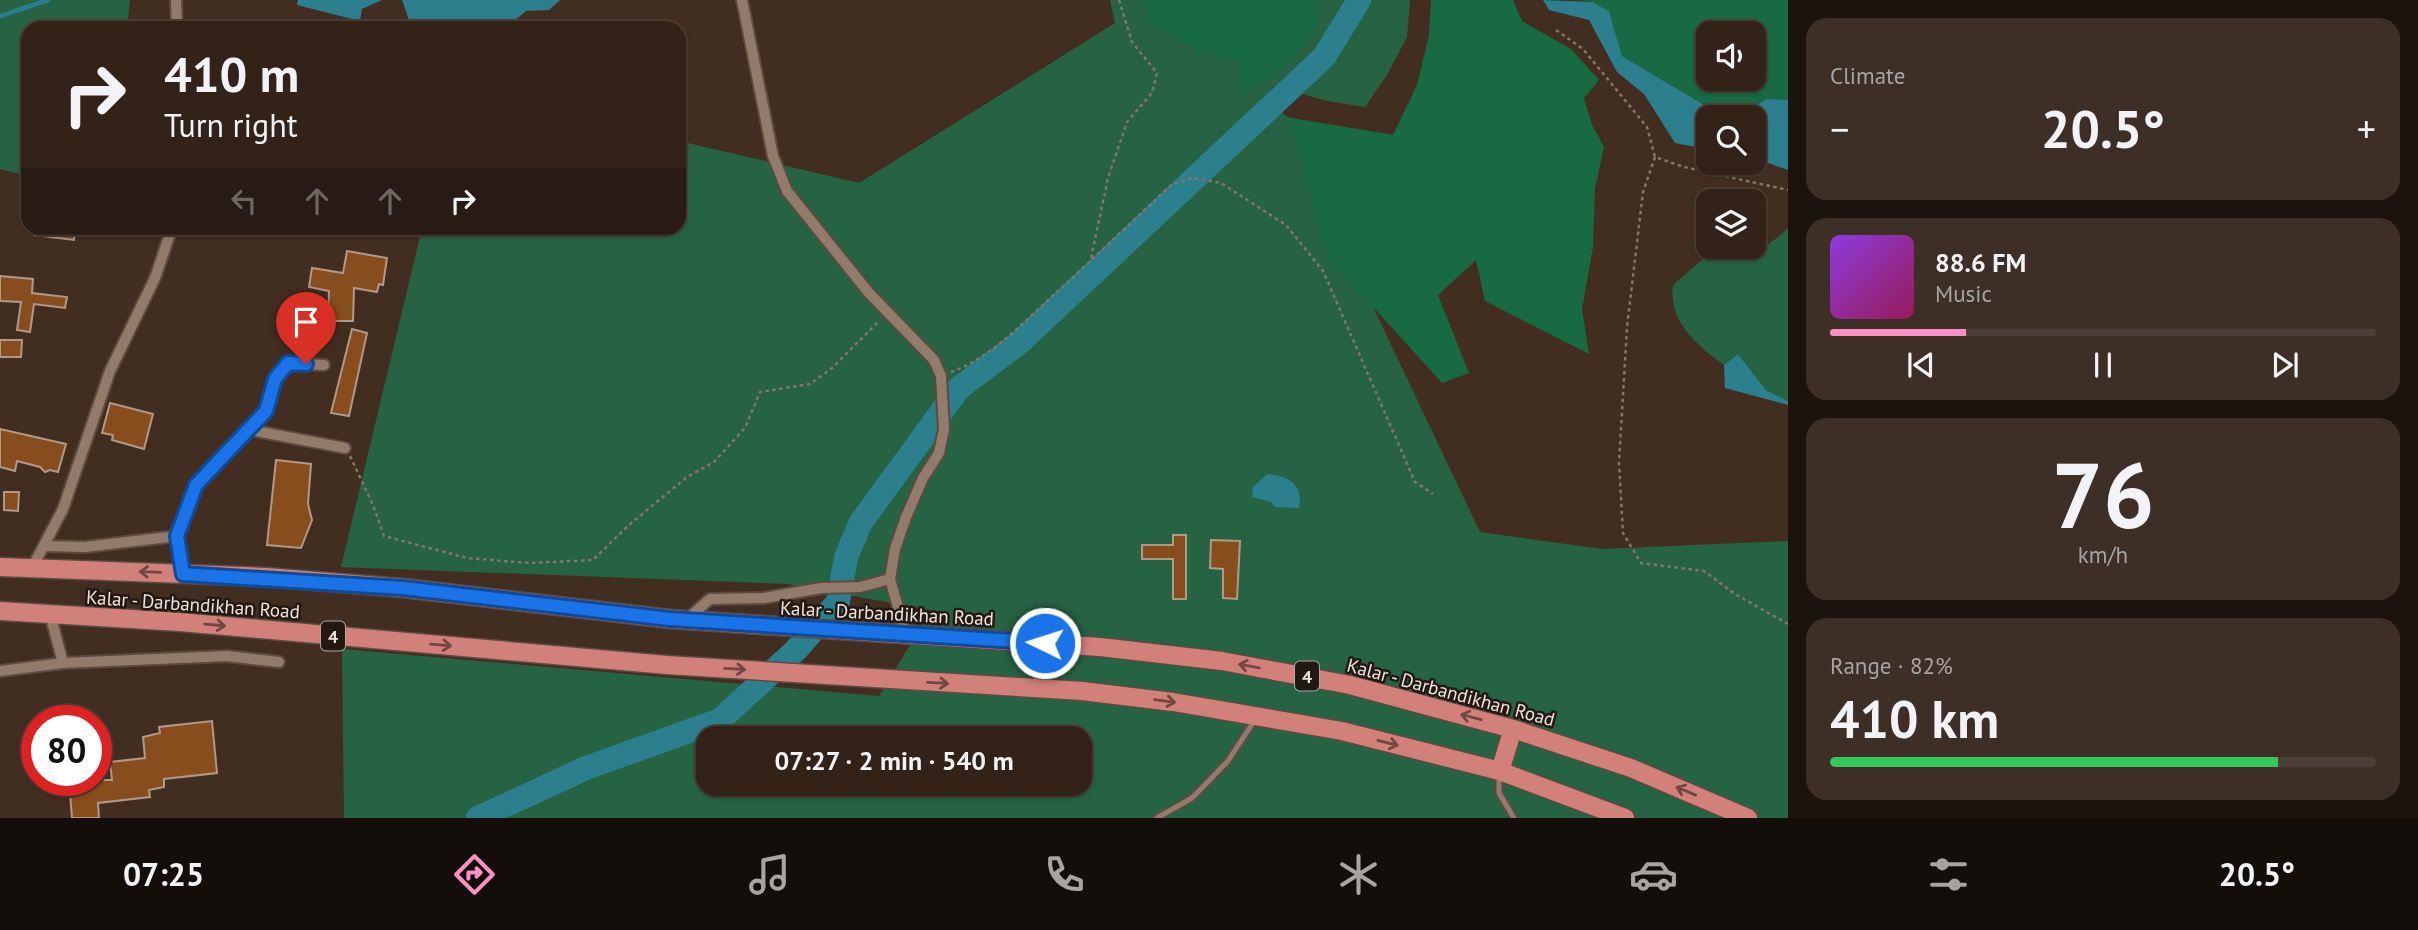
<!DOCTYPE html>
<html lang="en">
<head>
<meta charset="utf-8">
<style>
  :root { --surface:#322218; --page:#3d2f25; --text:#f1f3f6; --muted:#a8a4a2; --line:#4d3f37; --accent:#fc8fc3 }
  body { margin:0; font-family:"PT Sans",sans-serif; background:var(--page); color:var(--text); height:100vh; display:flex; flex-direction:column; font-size:26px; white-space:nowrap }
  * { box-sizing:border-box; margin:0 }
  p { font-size:23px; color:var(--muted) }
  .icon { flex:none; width:38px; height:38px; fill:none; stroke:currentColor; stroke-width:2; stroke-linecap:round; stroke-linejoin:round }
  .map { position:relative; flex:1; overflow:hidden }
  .sheet { display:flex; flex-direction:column; gap:18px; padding:18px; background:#1c130d; width:630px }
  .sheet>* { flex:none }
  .hud { position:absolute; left:21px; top:21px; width:665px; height:214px; border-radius:21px; box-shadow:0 2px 5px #0004,0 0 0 2px var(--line); background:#322218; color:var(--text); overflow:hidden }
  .tools { position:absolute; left:1696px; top:21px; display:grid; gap:14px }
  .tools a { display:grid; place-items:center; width:70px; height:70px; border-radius:14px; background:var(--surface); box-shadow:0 2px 5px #0004,0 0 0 2px var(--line); font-size:35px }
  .speed { position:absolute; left:21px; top:705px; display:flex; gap:14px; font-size:35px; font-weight:700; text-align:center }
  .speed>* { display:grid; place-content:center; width:91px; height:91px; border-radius:50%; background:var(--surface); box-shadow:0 2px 5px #0004,0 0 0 2px var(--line); line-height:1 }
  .speed .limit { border:10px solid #d22; background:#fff; color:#111 }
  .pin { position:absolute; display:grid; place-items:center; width:60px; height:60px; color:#fff; margin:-72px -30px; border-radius:50% 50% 50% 0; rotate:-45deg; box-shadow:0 0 7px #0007 }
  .pin .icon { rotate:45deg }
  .me { position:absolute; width:77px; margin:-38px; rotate:274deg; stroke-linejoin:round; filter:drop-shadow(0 0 5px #0008) }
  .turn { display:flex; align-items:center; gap:24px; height:147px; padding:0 28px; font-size:32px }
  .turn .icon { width:91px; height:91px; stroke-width:2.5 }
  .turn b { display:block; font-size:49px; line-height:60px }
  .lanes { display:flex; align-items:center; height:66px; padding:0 28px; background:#0003; justify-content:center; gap:35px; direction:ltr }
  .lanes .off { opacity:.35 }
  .big { font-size:52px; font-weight:700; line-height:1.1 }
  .sheet .widget { flex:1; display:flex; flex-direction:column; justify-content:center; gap:10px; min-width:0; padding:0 24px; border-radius:21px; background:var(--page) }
  .sheet .dial { align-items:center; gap:0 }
  .dial b { font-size:91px; line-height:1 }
  .song { display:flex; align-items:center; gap:21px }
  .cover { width:84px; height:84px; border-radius:10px; background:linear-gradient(135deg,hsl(270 70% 55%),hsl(330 70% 35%)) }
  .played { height:7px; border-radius:4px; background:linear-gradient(90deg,var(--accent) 25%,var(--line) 25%) }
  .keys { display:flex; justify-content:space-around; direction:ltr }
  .heat { display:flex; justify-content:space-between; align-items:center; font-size:38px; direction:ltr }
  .charge { height:10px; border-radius:5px; background:linear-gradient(90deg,#34c759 82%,var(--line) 0) }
  .trip { position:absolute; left:696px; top:726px; width:396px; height:70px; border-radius:21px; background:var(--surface); box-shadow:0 2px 5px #0004,0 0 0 2px var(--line); font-weight:700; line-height:70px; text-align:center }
  .dock { display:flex; height:112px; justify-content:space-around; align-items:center; background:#140e0a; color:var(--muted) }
  .dock .icon { width:49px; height:49px }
  .dock .on { color:var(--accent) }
  .dock b { font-size:32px; color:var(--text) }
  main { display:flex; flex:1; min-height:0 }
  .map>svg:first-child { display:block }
  .green { fill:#266343; fill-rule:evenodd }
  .forest { fill:#176a42; fill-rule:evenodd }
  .water { fill:#2c7f8d }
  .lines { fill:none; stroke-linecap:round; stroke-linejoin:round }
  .stream { stroke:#2c7f8d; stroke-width:4.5 }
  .river { stroke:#2c7f8d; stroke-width:24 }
  .building { fill:#884d1c; stroke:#b19989; stroke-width:2 }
  .service-casing { stroke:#5c4b40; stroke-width:9 }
  .minor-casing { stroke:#5c4b40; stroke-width:14 }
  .trunk-casing { stroke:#5c4b40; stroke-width:21 }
  .path { stroke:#86756a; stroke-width:2.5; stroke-dasharray:3.5 3.5; stroke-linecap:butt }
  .service { stroke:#927b6b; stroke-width:5 }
  .minor { stroke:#927b6b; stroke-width:10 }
  .trunk { stroke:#d1807a; stroke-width:18 }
  .oneway { stroke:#714741 }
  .route-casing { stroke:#114b97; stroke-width:18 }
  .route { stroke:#1a73e8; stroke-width:12 }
  .labels { text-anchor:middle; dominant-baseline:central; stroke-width:5; stroke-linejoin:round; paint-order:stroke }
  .shield { fill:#221912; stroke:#b2a69f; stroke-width:2 }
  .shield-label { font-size:18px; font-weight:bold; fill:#f0e3db }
  .street-label { font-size:19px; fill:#f0e3db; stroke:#221912 }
</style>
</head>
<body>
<main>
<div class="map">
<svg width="1788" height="818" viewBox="0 0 1788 818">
  <rect width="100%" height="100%" fill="#422e20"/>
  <!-- green -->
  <g class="green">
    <path d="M0,0H130L127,28H28V176L0,169Z"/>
    <path d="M1110,0H1410L1407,37L1387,75L1365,107L1327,101L1275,86L1267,94L1275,109L1290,118L1393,135L1356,271L1480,532L1602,549L1788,541V818H344L342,649L879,696L931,610L787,584L341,567L422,228H679V141L859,183L1115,23ZM709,738H1080V784H709Z"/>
    <path d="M1788,228V401L1766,390L1738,354L1724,365C1697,346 1668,321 1673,285L1711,252C1749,257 1760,254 1788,228Z"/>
  </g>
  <!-- forest -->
  <g class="forest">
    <path d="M1143,0H1319C1321,44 1271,73 1241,98L1240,61L1200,52L1150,22Z"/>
    <path d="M1431,0H1513L1522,21L1571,49L1599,80L1584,98L1592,125L1604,147L1595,188L1593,247L1582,309L1589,354L1485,301L1476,260L1438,295L1469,373L1442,383L1327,256L1290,118L1393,135L1417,85L1429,35Z"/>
    <path d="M1577,0H1788V102L1766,99L1740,117L1711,109L1622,56L1609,11L1592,2ZM1708,33H1754V79H1708Z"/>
  </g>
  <!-- water -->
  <g class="water">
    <path d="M298,0H382L362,9L360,21L297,5Z"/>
    <path d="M402,0H560L549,10L526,11L506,28H416L409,20Z"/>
    <path d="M1543,0L1592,2L1609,11L1622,56L1711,109L1733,117H1708V152L1701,148L1675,143L1644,94L1617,72L1589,20L1549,10Z"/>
    <path d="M1766,99L1788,100V170L1765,162L1754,161V117H1740Z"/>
    <path d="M1738,354L1766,390L1788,401V405L1725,388L1724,365Z"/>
    <path d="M1267,474C1288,476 1304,484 1299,508L1275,507L1271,502L1252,497L1253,487Z"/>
  </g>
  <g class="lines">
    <!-- stream -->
    <path class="stream" d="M0,16L48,0"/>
    <!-- river -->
    <path class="river" d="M478,818L586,768L720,720L796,650L838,602L846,557L861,522L959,388L1019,343L1324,57L1359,0"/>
  </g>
  <!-- building -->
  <g class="building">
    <path d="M34,228H75L74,240L34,235Z"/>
    <path d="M347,251L387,258L383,285L379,284L377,292L354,288L353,321H328L329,291L309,287L312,268L343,273Z"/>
    <path d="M0,276L33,279L32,293L67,297L65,308L34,304L30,332L17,330L21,302L0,301Z"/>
    <path d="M352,329L367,333L349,416L331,413Z"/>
    <path d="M0,340H22L21,357H0Z"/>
    <path d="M110,403L153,414L144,449L112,440L113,435L102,433Z"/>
    <path d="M0,429L66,444L58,472L50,470L45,472L40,467L17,461L15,471L0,467Z"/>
    <path d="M276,460L311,464L308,504L312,520L301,548L267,545Z"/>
    <path d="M4,492H19L18,511L4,510Z"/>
    <path d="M1173,535H1186V599H1173V559H1142V545H1173Z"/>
    <path d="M1211,540L1240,541L1237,599L1223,598V569L1210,568Z"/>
    <path d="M212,721L217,773L164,779V787L149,790L150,797L98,803L99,818H72L69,780H112L110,762L145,758L143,737L160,733L159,727Z"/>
  </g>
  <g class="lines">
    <!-- service casing -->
    <g class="service-casing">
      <g id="service">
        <path d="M1499,774V793L1514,818"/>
        <path d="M1157,818L1192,798L1228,761L1254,721"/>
      </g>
    </g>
    <!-- minor casing -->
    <g class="minor-casing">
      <g id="minor">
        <path d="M176,0L177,28"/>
        <path d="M742,0L773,156L787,191L869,293L934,360L941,376L944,429L939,453L923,478L906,517L895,549L890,579L906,635"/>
        <path d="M246,429L266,411L275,378L288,363L324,365"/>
        <path d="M44,546L85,547L177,536"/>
        <path d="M32,568L63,509L110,371L155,278L172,228"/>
        <path d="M183,574L177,536L196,485L246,429L345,448"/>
        <path d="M50,614L63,663L227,656L279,662"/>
        <path d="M686,620L710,599L764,598L821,588L860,587L890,579"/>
        <path d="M0,671L63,663"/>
      </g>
    </g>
    <!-- trunk casing -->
    <g class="trunk-casing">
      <g id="trunk">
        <path d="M0,567L266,577L403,588L670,619L1100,647L1222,661L1350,685L1513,729L1631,768L1748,818"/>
        <path d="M0,611L180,622L667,665L1082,691L1173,702L1342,731L1500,771L1625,818"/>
        <path d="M1500,771L1513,729"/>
      </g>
    </g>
    <!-- path -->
    <g class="path">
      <path d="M1556,30L1583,49L1647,127L1655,157L1684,167L1788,190"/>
      <path d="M1655,157L1643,192L1627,327L1619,463L1623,533L1641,563L1704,571L1735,594L1788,624"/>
      <path d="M1091,258L1108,178L1127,122L1152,93L1157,73L1132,42L1119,0"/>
      <path d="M951,372C991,358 1026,320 1058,291C1096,256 1134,220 1172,184L1193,178L1221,183L1286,225L1323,271L1415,482L1433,494"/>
      <path d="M350,456L373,505L384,536L467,558L530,563L593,560L629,525L687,477L714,462L745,428L760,392L810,384L832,368L880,320"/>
    </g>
    <!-- service -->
    <use href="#service" class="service"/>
    <!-- minor -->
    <use href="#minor" class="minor"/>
    <!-- trunk -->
    <use href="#trunk" class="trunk"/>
  </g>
  <!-- one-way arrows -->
  <defs><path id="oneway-shaft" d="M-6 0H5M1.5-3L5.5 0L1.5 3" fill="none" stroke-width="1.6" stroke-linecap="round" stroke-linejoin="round" transform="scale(1.75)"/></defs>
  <g class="oneway">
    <use href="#oneway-shaft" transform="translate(150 572) rotate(-178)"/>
    <use href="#oneway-shaft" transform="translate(215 625) rotate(5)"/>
    <use href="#oneway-shaft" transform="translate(441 645) rotate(5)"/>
    <use href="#oneway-shaft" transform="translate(1249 666) rotate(-170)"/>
    <use href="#oneway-shaft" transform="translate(735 669) rotate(3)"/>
    <use href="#oneway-shaft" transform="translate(938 683) rotate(3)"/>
    <use href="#oneway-shaft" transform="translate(1165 701) rotate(7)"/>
    <use href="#oneway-shaft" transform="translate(1471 717) rotate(-165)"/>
    <use href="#oneway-shaft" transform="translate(1388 743) rotate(14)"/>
    <use href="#oneway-shaft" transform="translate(1686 791) rotate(-157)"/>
  </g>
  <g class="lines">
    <!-- route casing -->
    <g class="route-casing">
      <path id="route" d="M306,364L288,363L275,379L266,411L196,485L177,536L183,574L403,588L670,619L1045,643"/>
    </g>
    <!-- route -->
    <use href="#route" class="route"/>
  </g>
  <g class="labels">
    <!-- shield labels -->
    <g class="shield">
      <rect x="321" y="621.5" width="24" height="29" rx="5"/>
      <rect x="1295" y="661.5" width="24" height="29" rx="5"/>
    </g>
    <g class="shield-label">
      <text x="333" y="636">4</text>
      <text x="1307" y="676">4</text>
    </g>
    <!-- street labels -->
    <g class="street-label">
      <text transform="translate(193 604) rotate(4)">Kalar - Darbandikhan Road</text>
      <text transform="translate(887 613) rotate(3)">Kalar - Darbandikhan Road</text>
      <text transform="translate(1451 692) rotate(15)">Kalar - Darbandikhan Road</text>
    </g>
  </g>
</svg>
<div class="tools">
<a><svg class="icon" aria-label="sound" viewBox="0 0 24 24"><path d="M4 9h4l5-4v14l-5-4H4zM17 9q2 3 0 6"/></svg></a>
<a><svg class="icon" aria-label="search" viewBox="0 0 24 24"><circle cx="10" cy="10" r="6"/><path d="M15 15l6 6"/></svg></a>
<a><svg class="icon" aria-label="layers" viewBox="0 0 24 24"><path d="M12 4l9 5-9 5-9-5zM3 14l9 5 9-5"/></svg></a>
</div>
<div class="speed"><div class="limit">80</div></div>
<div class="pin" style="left:306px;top:364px;background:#d93025"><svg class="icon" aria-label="arrive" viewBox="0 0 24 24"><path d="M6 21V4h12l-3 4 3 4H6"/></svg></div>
<svg class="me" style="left:1045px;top:643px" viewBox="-20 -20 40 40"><circle r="17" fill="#1a73e8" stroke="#fff" stroke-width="3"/><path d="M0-11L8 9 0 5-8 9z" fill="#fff"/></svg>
<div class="trip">07:27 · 2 min · 540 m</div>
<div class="hud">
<div class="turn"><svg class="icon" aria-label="right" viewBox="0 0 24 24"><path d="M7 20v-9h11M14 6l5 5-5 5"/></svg><div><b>410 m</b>Turn right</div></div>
<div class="lanes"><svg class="icon off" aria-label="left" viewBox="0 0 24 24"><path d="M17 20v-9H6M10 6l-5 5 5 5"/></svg><svg class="icon off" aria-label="ahead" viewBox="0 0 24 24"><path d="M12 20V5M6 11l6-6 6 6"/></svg><svg class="icon off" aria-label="ahead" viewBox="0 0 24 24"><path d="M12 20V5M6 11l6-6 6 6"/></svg><svg class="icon" aria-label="right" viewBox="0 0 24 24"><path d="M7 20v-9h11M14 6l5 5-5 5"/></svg></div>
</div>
</div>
<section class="sheet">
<div class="widget"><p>Climate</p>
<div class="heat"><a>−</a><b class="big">20.5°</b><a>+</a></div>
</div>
<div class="widget">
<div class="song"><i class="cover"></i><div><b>88.6 FM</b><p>Music</p></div></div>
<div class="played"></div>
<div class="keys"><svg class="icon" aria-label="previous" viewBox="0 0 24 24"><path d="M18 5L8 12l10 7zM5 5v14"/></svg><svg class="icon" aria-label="pause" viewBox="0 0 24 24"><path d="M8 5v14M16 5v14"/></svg><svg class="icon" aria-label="next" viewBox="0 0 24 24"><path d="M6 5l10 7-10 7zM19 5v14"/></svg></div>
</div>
<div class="widget dial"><b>76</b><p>km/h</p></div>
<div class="widget"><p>Range · 82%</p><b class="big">410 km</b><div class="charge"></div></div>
</section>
</main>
<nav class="dock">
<b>07:25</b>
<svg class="icon on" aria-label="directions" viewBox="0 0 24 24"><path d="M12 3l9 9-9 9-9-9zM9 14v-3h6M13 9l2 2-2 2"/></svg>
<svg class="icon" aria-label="music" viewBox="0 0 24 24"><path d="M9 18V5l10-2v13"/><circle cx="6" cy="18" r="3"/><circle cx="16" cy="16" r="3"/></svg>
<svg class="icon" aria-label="phone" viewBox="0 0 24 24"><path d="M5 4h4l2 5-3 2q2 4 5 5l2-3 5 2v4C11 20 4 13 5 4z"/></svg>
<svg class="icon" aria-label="climate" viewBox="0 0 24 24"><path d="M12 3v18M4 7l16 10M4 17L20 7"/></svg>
<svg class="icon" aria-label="car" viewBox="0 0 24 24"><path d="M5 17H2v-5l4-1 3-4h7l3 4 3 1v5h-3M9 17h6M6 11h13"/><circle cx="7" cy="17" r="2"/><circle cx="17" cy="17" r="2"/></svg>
<svg class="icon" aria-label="filters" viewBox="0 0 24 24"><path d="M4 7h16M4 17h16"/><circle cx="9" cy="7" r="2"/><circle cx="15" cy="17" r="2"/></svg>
<b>20.5°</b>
</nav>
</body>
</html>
